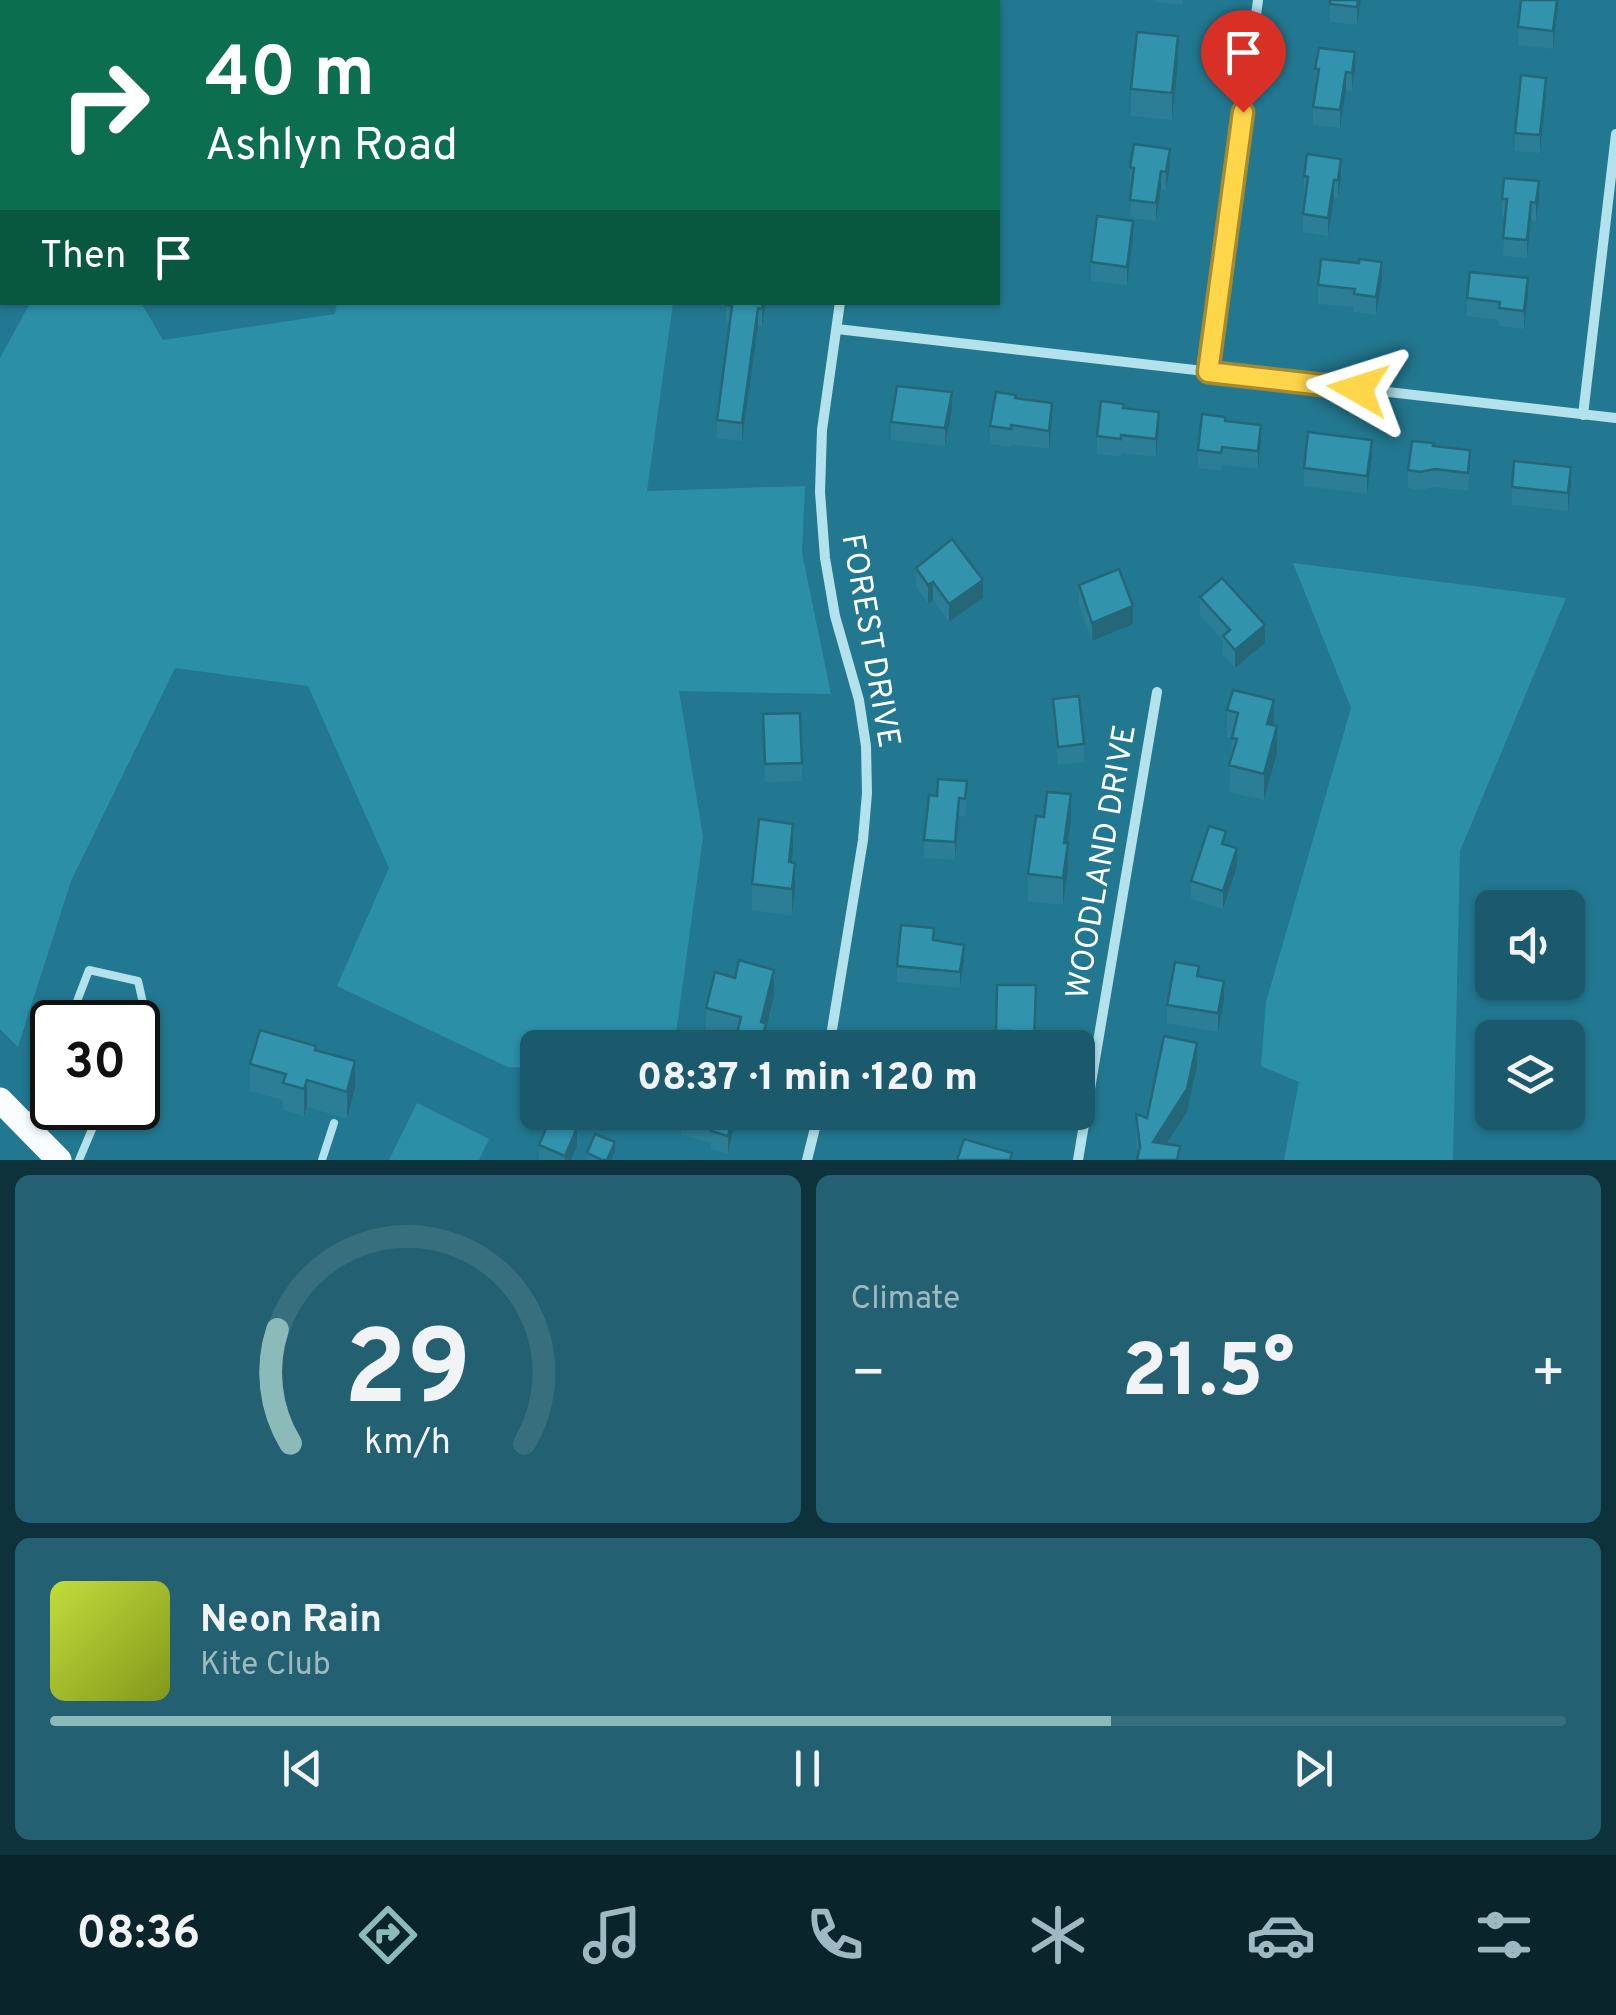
<!DOCTYPE html>
<html lang="en">
<head>
<meta charset="utf-8">
<style>
  :root { --surface:#1a5a6c; --page:#236072; --text:#f1f3f6; --muted:#9fb9c2; --line:#386f7f; --accent:#8bbbb9 }
  body { margin:0; font-family:Overpass,sans-serif; background:var(--page); color:var(--text); height:100vh; display:flex; flex-direction:column; font-size:38px; white-space:nowrap }
  * { box-sizing:border-box; margin:0 }
  p { font-size:32px; color:var(--muted) }
  .icon { flex:none; width:55px; height:55px; fill:none; stroke:currentColor; stroke-width:2; stroke-linecap:round; stroke-linejoin:round }
  .map { position:relative; height:1160px; overflow:hidden }
  .panel { display:flex; flex-direction:column; gap:15px; padding:15px; background:#0e323b; flex:1 }
  .panel>* { flex:none }
  .hud { position:absolute; left:0px; top:0px; width:1000px; height:305px; box-shadow:0 2px 8px #0004; background:#0b6e4f; color:#fff; overflow:hidden }
  .fabs { position:absolute; left:1475px; top:890px; display:grid; gap:20px }
  .fabs a { display:grid; place-items:center; width:110px; height:110px; border-radius:15px; background:var(--surface); box-shadow:0 2px 8px #0004; font-size:50px }
  .speed { position:absolute; left:30px; top:1000px; display:flex; gap:20px; font-size:50px; font-weight:700; text-align:center }
  .speed>* { display:grid; place-content:center; width:130px; height:130px; border-radius:50%; background:var(--surface); box-shadow:0 2px 8px #0004; line-height:1 }
  .speed .limit { border:5px solid #111; border-radius:15px; background:#fff; color:#111 }
  .pin { position:absolute; display:grid; place-items:center; width:85px; height:85px; color:#fff; margin:-102px -42px; border-radius:50% 50% 50% 0; rotate:-45deg; box-shadow:0 0 10px #0007 }
  .pin .icon { rotate:45deg }
  .me { position:absolute; width:110px; margin:-55px; rotate:276deg; stroke-linejoin:round; filter:drop-shadow(0 0 8px #0008) }
  .turn { display:flex; align-items:center; gap:35px; height:210px; padding:0 40px; font-size:45px }
  .turn .icon { width:130px; height:130px; stroke-width:2.5 }
  .turn b { display:block; font-size:70px; line-height:85px }
  .then { display:flex; align-items:center; height:95px; padding:0 40px; background:#0003; gap:20px; font-size:38px }
  .big { font-size:75px; font-weight:800; line-height:1.1 }
  .panel .tile { flex:1; display:flex; flex-direction:column; justify-content:center; gap:15px; min-width:0; padding:0 35px; border-radius:15px; background:var(--page) }
  .panel .dial { align-items:center; gap:0 }
  .dial svg { height:260px; overflow:visible; fill:none; stroke:var(--line); stroke-width:7; stroke-linecap:round; text-anchor:middle }
  .dial text { fill:var(--text); stroke:none }
  .song { display:flex; align-items:center; gap:30px }
  .cover { width:120px; height:120px; border-radius:15px; background:linear-gradient(135deg,hsl(70 70% 55%),hsl(70 70% 35%)) }
  .played { height:10px; border-radius:5px; background:linear-gradient(90deg,var(--accent) 70%,var(--line) 70%) }
  .keys { display:flex; justify-content:space-around; direction:ltr }
  .heat { display:flex; justify-content:space-between; align-items:center; font-size:55px; direction:ltr }
  .panel .tiles { flex:1; display:grid; gap:15px; grid-template-columns:1fr 1fr }
  .tile:last-child { grid-column:span 2 }
  .trip { position:absolute; left:520px; top:1030px; width:575px; height:100px; border-radius:15px; background:var(--surface); box-shadow:0 2px 8px #0004; font-weight:800; line-height:100px; text-align:center }
  .tabs { display:flex; height:160px; justify-content:space-around; align-items:center; background:#0a242b; color:var(--muted) }
  .tabs .icon { width:70px; height:70px }
  .tabs .on { color:var(--accent) }
  .tabs b { font-size:45px; color:var(--text) }
  .map>svg:first-child { display:block }
  .green { fill:#2c8fa8 }
  .lines { fill:none; stroke-linecap:round; stroke-linejoin:round }
  .service { stroke:#b3e1ec; stroke-width:8 }
  .minor { stroke:#b3e1ec; stroke-width:10 }
  .primary { stroke:#f9fdff; stroke-width:25 }
  .wall { fill:#2b7e95 }
  .shaded-wall { fill:#236779 }
  .building { fill:#3293ad; stroke:#236779; stroke-width:2.5 }
  .route-casing { stroke:#a68a30; stroke-width:25 }
  .route { stroke:#ffd54a; stroke-width:18 }
  .labels { text-anchor:middle; dominant-baseline:central; stroke-width:10; stroke-linejoin:round; paint-order:stroke }
  .street-label { font-size:32px; fill:#fff; stroke:#227890 }
</style>
</head>
<body>
<div class="map">
<svg width="1616" height="1160" viewBox="0 0 1616 1160">
  <rect width="100%" height="100%" fill="#227890"/>
  <!-- green -->
  <g class="green">
    <path d="M30,303H141L163,340L335,314L337,303H673L647,491L805,486L802,553L831,694L679,691L703,837L674,1047L538,1048L537,1068L508,1067L337,986L389,868L308,686L175,668L71,881L18,1047L0,1029V358Z"/>
    <path d="M1293,563L1566,598L1460,851L1453,1160H1284L1299,1082L1261,1066L1266,1002L1351,708Z"/>
    <path d="M417,1103L489,1139L479,1160H389Z"/>
  </g>
  <g class="lines">
    <!-- service -->
    <g class="service">
      <path d="M184,2V0"/>
      <path d="M0,207L2,206"/>
      <path d="M0,283L2,281"/>
      <path d="M69,1022L89,970L138,981L143,1003L135,1022"/>
      <path d="M29,1124L52,1063"/>
      <path d="M79,1160L101,1108"/>
      <path d="M322,1160L334,1123"/>
    </g>
    <!-- minor -->
    <g class="minor">
      <path d="M883,2V0"/>
      <path d="M837,329L1616,418"/>
      <path d="M1208,372L1258,0"/>
      <path d="M1583,415L1616,134"/>
      <path d="M829,1048L863,840L867,793L866,746L859,700L835,616L825,558L820,492L822,430L840,302"/>
      <path d="M807,1160L819,1112"/>
      <path d="M1078,1160L1157,692"/>
    </g>
    <!-- primary -->
    <path class="primary" d="M0,1100L59,1160"/>
  </g>
  <!-- wall -->
  <g class="wall">
    <path d="M0,0L2,2V161H0Z"/>
    <path d="M1156,0H1183L1182,5L1156,2Z"/>
    <path d="M1330,0H1361L1357,25L1330,22Z"/>
    <path d="M1521,0H1559L1553,49L1518,45Z"/>
    <path d="M1178,63L1172,120L1131,116V89Z"/>
    <path d="M1315,69L1355,70L1352,91L1346,90L1340,128L1313,125V107L1316,87Z"/>
    <path d="M1546,96L1540,153L1515,151V133Z"/>
    <path d="M1130,167H1170L1166,190L1161,189L1156,221L1130,218L1132,186L1130,185Z"/>
    <path d="M1304,176L1341,177L1338,198H1334L1328,236L1303,232V214L1306,195L1304,194Z"/>
    <path d="M1502,199L1539,200L1536,221L1531,220L1527,258L1503,256L1505,217H1502Z"/>
    <path d="M1133,239L1127,285L1091,281V262Z"/>
    <path d="M1382,280L1376,315L1354,312V307L1318,304V285Z"/>
    <path d="M1528,296L1524,329L1499,326V320L1467,316V298Z"/>
    <path d="M726,302H766L762,327L758,326L742,441L717,438V420L729,324L726,323Z"/>
    <path d="M1016,399L1052,421L1049,449L1011,444V447L990,444V426Z"/>
    <path d="M1124,408L1159,430L1156,457L1121,453V457L1097,454V436Z"/>
    <path d="M952,410L945,446L891,440V422Z"/>
    <path d="M1225,421L1261,443L1258,469L1222,465L1221,471L1198,468V450Z"/>
    <path d="M1434,446L1470,469L1468,491L1435,487L1420,490L1408,488V470Z"/>
    <path d="M1372,458L1367,494L1304,486V468Z"/>
    <path d="M1571,485L1568,511L1512,505V487Z"/>
    <path d="M916,568L983,598L949,622L933,600L928,604L916,586Z"/>
    <path d="M1079,585L1133,624L1092,641L1079,604Z"/>
    <path d="M1200,597L1265,643L1235,668L1223,654V641L1200,615Z"/>
    <path d="M1233,690L1274,726L1277,753L1264,800L1229,792L1232,738L1227,737V710Z"/>
    <path d="M1053,699L1084,744V762L1058,765L1053,717Z"/>
    <path d="M763,714L802,763V781L765,782Z"/>
    <path d="M937,796L967,799L965,817L959,816L955,860L924,858V840Z"/>
    <path d="M1071,821L1068,843V870L1063,905L1028,901V874Z"/>
    <path d="M1226,845L1237,866L1223,909L1191,899V881Z"/>
    <path d="M793,851L792,863L795,890L792,916L752,910V884Z"/>
    <path d="M964,961L960,988L897,982V966Z"/>
    <path d="M1199,976L1224,999L1218,1032L1167,1023V1005Z"/>
    <path d="M997,985H1036L1035,1048H996Z"/>
    <path d="M774,996L766,1029V1048H736V1043L706,1034V1008Z"/>
    <path d="M316,1050L355,1088L347,1119L307,1107L304,1116L283,1110V1100L250,1091V1064Z"/>
    <path d="M1197,1066L1187,1112L1166,1144L1180,1160L1138,1155L1136,1136V1114L1147,1118Z"/>
    <path d="M737,1112L728,1154L711,1149V1143L681,1135V1117Z"/>
    <path d="M539,1145L577,1146L571,1160H539Z"/>
    <path d="M615,1151L611,1160H587V1153Z"/>
  </g>
  <!-- shaded-wall -->
  <g class="shaded-wall">
    <path d="M1358,0H1361L1357,25V7Z"/>
    <path d="M1557,0H1559L1553,49V31Z"/>
    <path d="M1178,36V63L1172,120V93Z"/>
    <path d="M1355,52V70L1352,91V73Z"/>
    <path d="M1346,72V90L1340,128V110Z"/>
    <path d="M1546,78V96L1540,153V135Z"/>
    <path d="M1170,149V167L1166,190V172Z"/>
    <path d="M1341,159V177L1338,198V180Z"/>
    <path d="M1161,171V189L1156,221V203Z"/>
    <path d="M1334,180V198L1328,236V218Z"/>
    <path d="M1539,181V200L1536,221V203Z"/>
    <path d="M1531,202V220L1527,258V240Z"/>
    <path d="M1133,221V239L1127,285V267Z"/>
    <path d="M1382,262V280L1376,315V297Z"/>
    <path d="M1528,278V296L1524,329V311Z"/>
    <path d="M763,302H766L762,327V309Z"/>
    <path d="M758,308V326L742,441V423Z"/>
    <path d="M952,392V410L945,446V428Z"/>
    <path d="M1052,403V421L1049,449V431Z"/>
    <path d="M1159,412V430L1156,457V439Z"/>
    <path d="M1261,425V443L1258,469V451Z"/>
    <path d="M1372,440V458L1367,494V476Z"/>
    <path d="M1571,467V485L1568,511V493Z"/>
    <path d="M983,580V598L949,622V604Z"/>
    <path d="M933,582V600L928,604V585Z"/>
    <path d="M1133,606V624L1092,641V623Z"/>
    <path d="M1265,625V643L1235,668V650Z"/>
    <path d="M1274,700V727L1267,724Z"/>
    <path d="M1277,726V753L1264,800V774Z"/>
    <path d="M1071,794V821L1064,870V843Z"/>
    <path d="M959,798V816L955,860V842Z"/>
    <path d="M793,824V851L789,889V862Z"/>
    <path d="M1068,843V870L1063,905V878Z"/>
    <path d="M1237,848V866L1223,909V891Z"/>
    <path d="M795,863V890L792,916V889Z"/>
    <path d="M964,945V961L960,988V972Z"/>
    <path d="M774,970V996L766,1029V1048H760L761,1022Z"/>
    <path d="M1224,981V999L1218,1032V1013Z"/>
    <path d="M1197,1043V1066L1187,1112L1156,1160L1153,1142Z"/>
    <path d="M355,1061V1088L347,1119V1092Z"/>
    <path d="M307,1080V1107L304,1116V1089Z"/>
    <path d="M734,1112H737L728,1154V1136Z"/>
    <path d="M577,1128V1146L571,1160H565V1156Z"/>
    <path d="M615,1142V1151L611,1160H607Z"/>
  </g>
  <!-- building -->
  <g class="building">
    <path d="M0,0H133V2H2V134H0Z"/>
    <rect x="772" y="0" width="30" height="2"/>
    <path d="M1330,0H1358L1357,7L1330,4Z"/>
    <path d="M1521,0H1557L1553,31L1518,27Z"/>
    <path d="M1137,32L1178,36L1172,93L1131,89Z"/>
    <path d="M1319,48L1355,52L1352,73L1346,72L1340,110L1313,107L1319,69H1315Z"/>
    <path d="M1521,75L1546,78L1540,135L1515,133Z"/>
    <path d="M1134,144L1170,149L1166,172L1161,171L1156,203L1130,200L1134,168L1130,167Z"/>
    <path d="M1307,154L1341,159L1338,180H1334L1328,218L1303,214L1308,177L1304,176Z"/>
    <path d="M1504,178L1539,181L1536,203L1531,202L1527,240L1503,238L1507,199H1502Z"/>
    <path d="M1097,216L1133,221L1127,267L1091,262Z"/>
    <path d="M1321,259L1359,263V259L1382,262L1376,297L1354,294L1355,289L1318,285Z"/>
    <path d="M1470,272L1528,278L1524,311L1499,308L1500,302L1467,298Z"/>
    <path d="M726,302H763L762,309L758,308L742,423L717,420L732,306L726,305Z"/>
    <path d="M897,386L952,392L945,428L891,422Z"/>
    <path d="M996,392L1016,395L1015,398L1052,403L1049,431L1011,425V429L990,426Z"/>
    <path d="M1101,401L1124,404L1123,408L1159,412L1156,439L1121,435V439L1097,436Z"/>
    <path d="M1202,414L1225,417V421L1261,425L1258,451L1222,447L1221,453L1198,450Z"/>
    <path d="M1308,432L1372,440L1367,476L1304,468Z"/>
    <path d="M1412,441L1434,443L1433,446L1470,450L1468,473L1435,469L1420,472L1408,470Z"/>
    <path d="M1514,461L1571,467L1568,493L1512,487Z"/>
    <path d="M952,539L983,580L949,604L933,582L928,585L916,568Z"/>
    <path d="M1119,569L1133,606L1092,623L1079,585Z"/>
    <path d="M1222,578L1265,625L1235,650L1223,636L1230,630L1200,597Z"/>
    <path d="M1233,690L1274,700L1267,724L1277,726L1264,774L1229,765L1237,739L1232,738L1238,713L1227,710Z"/>
    <path d="M1079,696L1084,744L1058,747L1053,699Z"/>
    <path d="M800,713L802,763L765,764L763,714Z"/>
    <path d="M938,779L967,781L965,799L959,798L955,842L924,840L929,795L937,796Z"/>
    <path d="M1047,792L1071,794L1064,843H1068L1063,878L1028,874L1036,816L1044,817Z"/>
    <path d="M759,819L793,824L789,862L795,863L792,889L752,884Z"/>
    <path d="M1209,826L1226,831L1222,844L1237,848L1223,891L1191,881Z"/>
    <path d="M901,925L934,928L933,940L964,945L960,972L897,966Z"/>
    <path d="M739,960L774,970L761,1022L766,1024L760,1045L736,1038L741,1017L706,1008L715,972L735,978Z"/>
    <path d="M1175,962L1199,966L1197,976L1224,981L1218,1013L1167,1005Z"/>
    <path d="M997,985H1036L1034,1044H1011L1012,1031H996Z"/>
    <path d="M260,1030L316,1046L315,1050L355,1061L347,1092L307,1080L304,1089L283,1083L286,1074L250,1064Z"/>
    <path d="M889,1033L950,1042L949,1048H886Z"/>
    <path d="M1164,1036L1197,1043L1187,1089L1153,1142L1180,1146L1177,1160H1137L1140,1147L1136,1114L1147,1118Z"/>
    <path d="M683,1112H734L728,1136L711,1131L712,1125L681,1117Z"/>
    <path d="M551,1117L577,1128L565,1156L539,1145Z"/>
    <path d="M595,1134L615,1142L607,1160H602L587,1153Z"/>
    <path d="M964,1139L1012,1153L1010,1160H957Z"/>
  </g>
  <g class="lines">
    <!-- route casing -->
    <g class="route-casing">
      <path id="route" d="M1243,112L1208,372L1358,389"/>
    </g>
    <!-- route -->
    <use href="#route" class="route"/>
  </g>
  <g class="labels">
    <!-- street labels -->
    <g class="street-label">
      <text transform="translate(869 641) rotate(80)">FOREST DRIVE</text>
      <text transform="translate(1103 862) rotate(-80)">WOODLAND DRIVE</text>
    </g>
  </g>
</svg>
<div class="fabs">
<a><svg class="icon" aria-label="sound" viewBox="0 0 24 24"><path d="M4 9h4l5-4v14l-5-4H4zM17 9q2 3 0 6"/></svg></a>
<a><svg class="icon" aria-label="layers" viewBox="0 0 24 24"><path d="M12 4l9 5-9 5-9-5zM3 14l9 5 9-5"/></svg></a>
</div>
<div class="speed"><div class="limit">30</div></div>
<div class="pin" style="left:1243px;top:112px;background:#d93025"><svg class="icon" aria-label="arrive" viewBox="0 0 24 24"><path d="M6 21V4h12l-3 4 3 4H6"/></svg></div>
<svg class="me" style="left:1358px;top:389px" viewBox="-20 -20 40 40"><path d="M0-17L14 15 0 8-14 15z" fill="#ffd54a" stroke="#fff" stroke-width="4"/></svg>
<div class="trip">08:37 · 1 min · 120 m</div>
<div class="hud">
<div class="turn"><svg class="icon" aria-label="right" viewBox="0 0 24 24"><path d="M7 20v-9h11M14 6l5 5-5 5"/></svg><div><b>40 m</b>Ashlyn Road</div></div>
<div class="then">Then<svg class="icon" aria-label="arrive" viewBox="0 0 24 24"><path d="M6 21V4h12l-3 4 3 4H6"/></svg></div>
</div>
</div>
<section class="panel">
<div class="tiles">
<div class="tile dial"><svg viewBox="0 0 100 80">
<path d="M14 69A42 42 0 1 1 86 69"/>
<path d="M14 69A42 42 0 0 1 10 34" stroke="#8bbbb9"/>
<text x="50" y="56" font-size="32" font-weight="700">29</text>
<text x="50" y="72" font-size="11">km/h</text>
</svg></div>
<div class="tile"><p>Climate</p>
<div class="heat"><a>−</a><b class="big">21.5°</b><a>+</a></div>
</div>
<div class="tile">
<div class="song"><i class="cover"></i><div><b>Neon Rain</b><p>Kite Club</p></div></div>
<div class="played"></div>
<div class="keys"><svg class="icon" aria-label="previous" viewBox="0 0 24 24"><path d="M18 5L8 12l10 7zM5 5v14"/></svg><svg class="icon" aria-label="pause" viewBox="0 0 24 24"><path d="M8 5v14M16 5v14"/></svg><svg class="icon" aria-label="next" viewBox="0 0 24 24"><path d="M6 5l10 7-10 7zM19 5v14"/></svg></div>
</div>
</div>
</section>
<nav class="tabs">
<b>08:36</b>
<svg class="icon on" aria-label="directions" viewBox="0 0 24 24"><path d="M12 3l9 9-9 9-9-9zM9 14v-3h6M13 9l2 2-2 2"/></svg>
<svg class="icon" aria-label="music" viewBox="0 0 24 24"><path d="M9 18V5l10-2v13"/><circle cx="6" cy="18" r="3"/><circle cx="16" cy="16" r="3"/></svg>
<svg class="icon" aria-label="phone" viewBox="0 0 24 24"><path d="M5 4h4l2 5-3 2q2 4 5 5l2-3 5 2v4C11 20 4 13 5 4z"/></svg>
<svg class="icon" aria-label="climate" viewBox="0 0 24 24"><path d="M12 3v18M4 7l16 10M4 17L20 7"/></svg>
<svg class="icon" aria-label="car" viewBox="0 0 24 24"><path d="M5 17H2v-5l4-1 3-4h7l3 4 3 1v5h-3M9 17h6M6 11h13"/><circle cx="7" cy="17" r="2"/><circle cx="17" cy="17" r="2"/></svg>
<svg class="icon" aria-label="filters" viewBox="0 0 24 24"><path d="M4 7h16M4 17h16"/><circle cx="9" cy="7" r="2"/><circle cx="15" cy="17" r="2"/></svg>
</nav>
</body>
</html>
